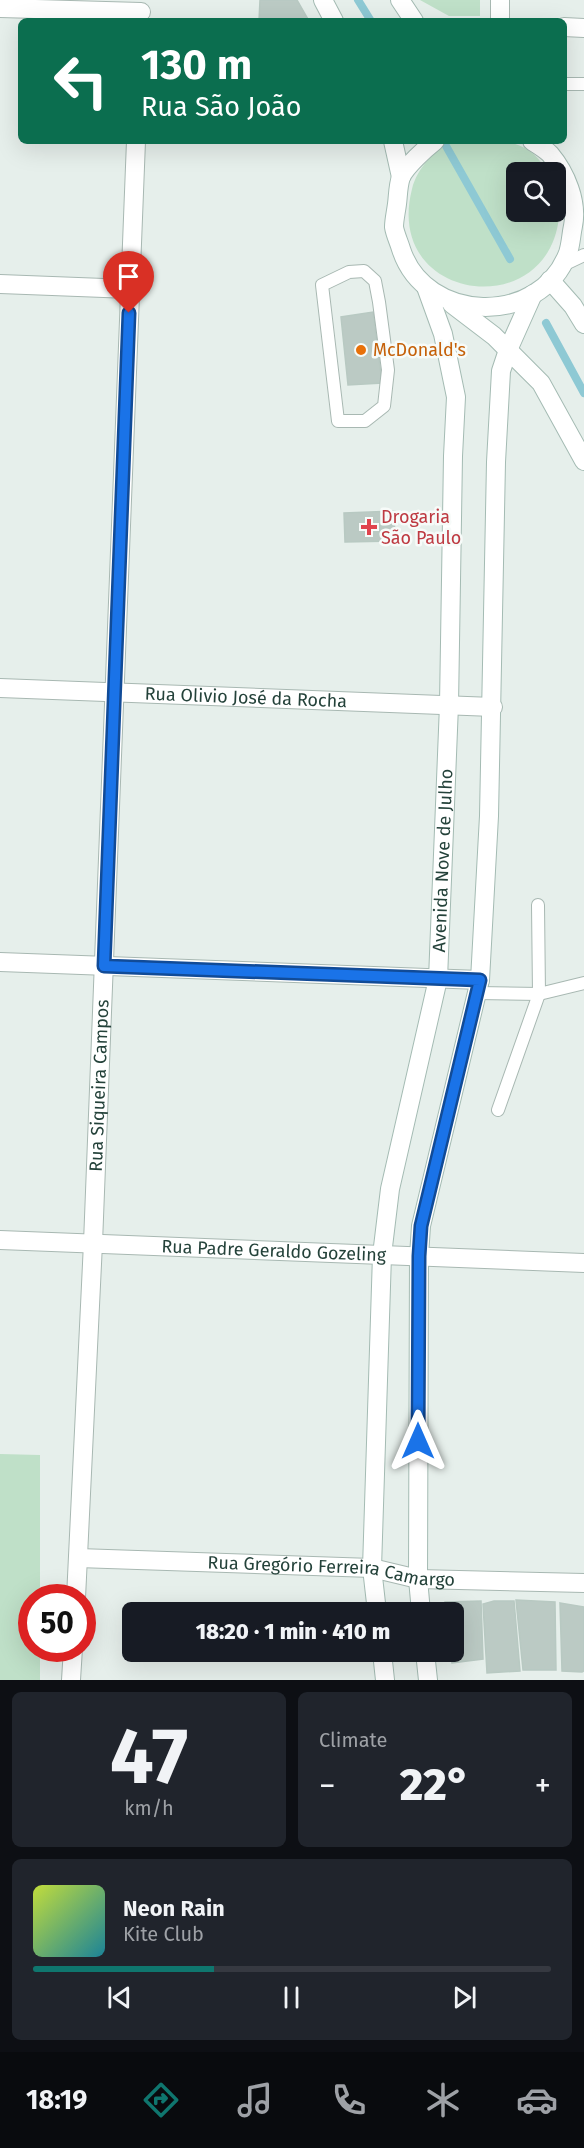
<!DOCTYPE html>
<html lang="en">
<head>
<meta charset="utf-8">
<style>
  :root { --surface:#171b24; --page:#20242c; --text:#f1f3f6; --muted:#9ea1a6; --line:#363941; --accent:#0f766e }
  body { margin:0; font-family:"Fira Sans",sans-serif; background:var(--page); color:var(--text); height:100vh; display:flex; flex-direction:column; font-size:22px; white-space:nowrap }
  * { box-sizing:border-box; margin:0 }
  p { font-size:20px; color:var(--muted) }
  .icon { flex:none; width:33px; height:33px; fill:none; stroke:currentColor; stroke-width:2; stroke-linecap:round; stroke-linejoin:round }
  .map { position:relative; height:1680px; overflow:hidden }
  .drawer { display:flex; flex-direction:column; gap:12px; padding:12px; background:#0d0f14; flex:1 }
  .drawer>* { flex:none }
  .banner { position:absolute; left:18px; top:18px; width:549px; height:126px; border-radius:9px; box-shadow:0 6px 24px #0002; background:#0b6e4f; color:#fff; overflow:hidden }
  .tools { position:absolute; left:506px; top:162px; display:grid; gap:12px }
  .tools a { display:grid; place-items:center; width:60px; height:60px; border-radius:9px; background:var(--surface); box-shadow:0 6px 24px #0002; font-size:30px }
  .speed { position:absolute; left:18px; top:1584px; display:flex; gap:12px; font-size:30px; font-weight:700; text-align:center }
  .speed>* { display:grid; place-content:center; width:78px; height:78px; border-radius:50%; background:var(--surface); box-shadow:0 6px 24px #0002; line-height:1 }
  .speed .limit { border:9px solid #d22; background:#fff; color:#111 }
  .pin { position:absolute; display:grid; place-items:center; width:51px; height:51px; color:#fff; margin:-62px -26px; border-radius:50% 50% 50% 0; rotate:-45deg; box-shadow:0 0 6px #0007 }
  .pin .icon { rotate:45deg }
  .me { position:absolute; width:66px; margin:-33px; rotate:0deg; stroke-linejoin:round; filter:drop-shadow(0 0 4px #0008) }
  .turn { display:flex; align-items:center; gap:21px; height:126px; padding:0 24px; font-size:27px }
  .turn .icon { width:78px; height:78px; stroke-width:2.5 }
  .turn b { display:block; font-size:42px; line-height:51px }
  .big { font-size:45px; font-weight:800; line-height:1.1 }
  .drawer .card { flex:1; display:flex; flex-direction:column; justify-content:center; gap:9px; min-width:0; padding:0 21px; border-radius:9px; background:var(--page) }
  .drawer .dial { align-items:center; gap:0 }
  .dial b { font-size:78px; line-height:1 }
  .song { display:flex; align-items:center; gap:18px }
  .cover { width:72px; height:72px; border-radius:9px; background:linear-gradient(135deg,hsl(70 70% 55%),hsl(190 70% 35%)) }
  .played { height:6px; border-radius:3px; background:linear-gradient(90deg,var(--accent) 35%,var(--line) 35%) }
  .keys { display:flex; justify-content:space-around; direction:ltr }
  .heat { display:flex; justify-content:space-between; align-items:center; font-size:33px; direction:ltr }
  .drawer .tiles { flex:1; display:grid; gap:12px; grid-template-columns:1fr 1fr }
  .card:last-child { grid-column:span 2 }
  .trip { position:absolute; left:122px; top:1602px; width:342px; height:60px; border-radius:9px; background:var(--surface); box-shadow:0 6px 24px #0002; font-weight:800; line-height:60px; text-align:center }
  .tab-bar { display:flex; height:96px; justify-content:space-around; align-items:center; background:#090b0e; color:var(--muted) }
  .tab-bar .icon { width:42px; height:42px }
  .tab-bar .active { color:var(--accent) }
  .tab-bar b { font-size:27px; color:var(--text) }
  .map>svg:first-child { display:block }
  .green { fill:#bfe0c8 }
  .lines { fill:none; stroke-linecap:round; stroke-linejoin:round }
  .stream { stroke:#8ec9d4; stroke-width:8 }
  .building { fill:#bbcac4; stroke:#b8c9c2; stroke-width:1.5 }
  .lane-casing { stroke:#a8b8b2; stroke-width:14 }
  .street-casing { stroke:#a8b8b2; stroke-width:20 }
  .secondary-casing { stroke:#a4bbb3; stroke-width:20 }
  .lane { stroke:#fff; stroke-width:12 }
  .street { stroke:#fff; stroke-width:18 }
  .secondary { stroke:#fff; stroke-width:18 }
  .route-casing { stroke:#114b97; stroke-width:15 }
  .route { stroke:#1a73e8; stroke-width:10 }
  .food-dot { fill:#e8710a; stroke:#f7fbf9; stroke-width:2 }
  .health-dot { fill:#e0444e; stroke:#f7fbf9; stroke-width:2 }
  .labels { text-anchor:middle; dominant-baseline:central; stroke-width:5; stroke-linejoin:round; paint-order:stroke }
  .food-label { font-size:18px; fill:#c56008; stroke:#f7fbf9; text-anchor:start }
  .health-label { font-size:18px; fill:#be3a42; stroke:#f7fbf9; text-anchor:start }
  .street-label { font-size:18px; fill:#24423a; stroke:#f7fbf9 }
</style>
</head>
<body>
<div class="map">
<svg width="584" height="1680" viewBox="0 0 584 1680">
  <rect width="100%" height="100%" fill="#e6efeb"/>
  <!-- green -->
  <g class="green">
    <path d="M420,0H480V16H449Z"/>
    <path d="M457,141C492,141 528,134 547,172H516V212H555V188L556,190C557,199 559,209 559,217C548,324 383,302 412,189C417,168 436,147 457,141Z"/>
    <path d="M0,1454L40,1455V1597L32,1598V1648L40,1649V1680H0Z"/>
  </g>
  <g class="lines">
    <!-- stream -->
    <g class="stream">
      <path d="M358,0L371,21"/>
      <path d="M446,146L510,259"/>
      <path d="M546,323L584,393"/>
    </g>
  </g>
  <!-- building -->
  <g class="building">
    <path d="M260,0H297L309,21H259Z"/>
    <path d="M373,312L382,383L348,385L341,317Z"/>
    <path d="M395,511L394,541L345,542L344,513Z"/>
    <path d="M516,1600L555,1602L556,1670H523Z"/>
    <path d="M481,1601L483,1659L452,1663L450,1652H453V1612H446L445,1602Z"/>
    <path d="M494,1601H514L520,1671L487,1673L483,1604Z"/>
    <path d="M560,1603L584,1607V1671L582,1672L562,1671Z"/>
  </g>
  <g class="lines">
    <!-- lane casing -->
    <g class="lane-casing">
      <g id="lane">
        <path d="M564,84H584"/>
        <path d="M561,266L584,255"/>
        <path d="M364,271L375,281L379,302L388,370L384,406L365,421H338L322,285L349,272Z"/>
        <path d="M477,993L539,994L584,983"/>
        <path d="M498,1110L539,994L538,905"/>
      </g>
    </g>
    <!-- street casing -->
    <g class="street-casing">
      <g id="street">
        <path d="M0,8L141,12"/>
        <path d="M500,21V0"/>
        <path d="M564,27L584,28"/>
        <path d="M0,284L130,289"/>
        <path id="s1" d="M0,688L493,707"/>
        <path d="M0,962L480,980"/>
        <path id="s2" d="M0,1240L584,1263"/>
        <path id="s3" d="M78,1558L372,1568L418,1579L584,1583"/>
        <path id="s4" d="M76,1598L93,1243L136,141"/>
        <path d="M71,1680L73,1648"/>
      </g>
    </g>
    <!-- secondary casing -->
    <g class="secondary-casing">
      <g id="secondary">
        <path d="M323,0L334,21"/>
        <path d="M400,0L414,21"/>
        <path d="M393,141L401,177"/>
        <path d="M435,141C425,149 406,166 401,177C398,185 398,197 397,204C396,212 394,220 394,227C395,234 399,242 401,249C425,324 540,327 568,253C571,244 571,235 573,226C578,202 566,173 550,154C545,149 538,145 532,141"/>
        <path d="M550,280L573,306L584,324"/>
        <path d="M452,304L494,336L541,383L584,461"/>
        <path id="s5" d="M377,1612L372,1568L382,1255L390,1189L438,979L449,705L453,456L456,397L443,334L426,287"/>
        <path d="M421,1612L418,1579L419,1256L421,1226L480,980L489,816L496,462L501,371L508,350L533,294"/>
        <path d="M382,1652L385,1680"/>
        <path d="M425,1652L428,1680"/>
      </g>
    </g>
    <!-- lane -->
    <use href="#lane" class="lane"/>
    <!-- street -->
    <use href="#street" class="street"/>
    <!-- secondary -->
    <use href="#secondary" class="secondary"/>
  </g>
  <g class="lines">
    <!-- route casing -->
    <g class="route-casing">
      <path id="route" d="M129,313L104,966L480,980L421,1226L419,1256L418,1441"/>
    </g>
    <!-- route -->
    <use href="#route" class="route"/>
  </g>
  <!-- markers -->
  <circle class="food-dot" cx="361" cy="350" r="6"/>
  <path class="health-dot" d="M366 518h6v6h6v6h-6v6h-6v-6h-6v-6h6z"/>
  <g class="labels">
    <!-- food labels -->
    <g class="food-label">
      <text x="373" y="350">McDonald's</text>
    </g>
    <!-- health labels -->
    <g class="health-label">
      <text x="381" y="517">Drogaria<tspan x="381" dy="21">São Paulo</tspan></text>
    </g>
    <!-- street labels -->
    <g class="street-label">
      <text stroke="none"><textPath href="#s1" startOffset="246">Rua Olivio José da Rocha</textPath></text>
      <text stroke="none"><textPath href="#s5" startOffset="758">Avenida Nove de Julho</textPath></text>
      <text stroke="none"><textPath href="#s4" startOffset="513">Rua Siqueira Campos</textPath></text>
      <text stroke="none"><textPath href="#s2" startOffset="274">Rua Padre Geraldo Gozeling</textPath></text>
      <text stroke="none"><textPath href="#s3" startOffset="254">Rua Gregório Ferreira Camargo</textPath></text>
    </g>
  </g>
</svg>
<div class="tools">
<a><svg class="icon" aria-label="search" viewBox="0 0 24 24"><circle cx="10" cy="10" r="6"/><path d="M15 15l6 6"/></svg></a>
</div>
<div class="speed"><div class="limit">50</div></div>
<div class="pin" style="left:129px;top:313px;background:#d93025"><svg class="icon" aria-label="arrive" viewBox="0 0 24 24"><path d="M6 21V4h12l-3 4 3 4H6"/></svg></div>
<svg class="me" style="left:418px;top:1441px" viewBox="-20 -20 40 40"><path d="M0-17L14 15 0 8-14 15z" fill="#1a73e8" stroke="#fff" stroke-width="4"/></svg>
<div class="trip">18:20 · 1 min · 410 m</div>
<div class="banner">
<div class="turn"><svg class="icon" aria-label="left" viewBox="0 0 24 24"><path d="M17 20v-9H6M10 6l-5 5 5 5"/></svg><div><b>130 m</b>Rua São João</div></div>
</div>
</div>
<section class="drawer">
<div class="tiles">
<div class="card dial"><b>47</b><p>km/h</p></div>
<div class="card"><p>Climate</p>
<div class="heat"><a>−</a><b class="big">22°</b><a>+</a></div>
</div>
<div class="card">
<div class="song"><i class="cover"></i><div><b>Neon Rain</b><p>Kite Club</p></div></div>
<div class="played"></div>
<div class="keys"><svg class="icon" aria-label="previous" viewBox="0 0 24 24"><path d="M18 5L8 12l10 7zM5 5v14"/></svg><svg class="icon" aria-label="pause" viewBox="0 0 24 24"><path d="M8 5v14M16 5v14"/></svg><svg class="icon" aria-label="next" viewBox="0 0 24 24"><path d="M6 5l10 7-10 7zM19 5v14"/></svg></div>
</div>
</div>
</section>
<nav class="tab-bar">
<b>18:19</b>
<svg class="icon active" aria-label="directions" viewBox="0 0 24 24"><path d="M12 3l9 9-9 9-9-9zM9 14v-3h6M13 9l2 2-2 2"/></svg>
<svg class="icon" aria-label="music" viewBox="0 0 24 24"><path d="M9 18V5l10-2v13"/><circle cx="6" cy="18" r="3"/><circle cx="16" cy="16" r="3"/></svg>
<svg class="icon" aria-label="phone" viewBox="0 0 24 24"><path d="M5 4h4l2 5-3 2q2 4 5 5l2-3 5 2v4C11 20 4 13 5 4z"/></svg>
<svg class="icon" aria-label="climate" viewBox="0 0 24 24"><path d="M12 3v18M4 7l16 10M4 17L20 7"/></svg>
<svg class="icon" aria-label="car" viewBox="0 0 24 24"><path d="M5 17H2v-5l4-1 3-4h7l3 4 3 1v5h-3M9 17h6M6 11h13"/><circle cx="7" cy="17" r="2"/><circle cx="17" cy="17" r="2"/></svg>
</nav>
</body>
</html>
